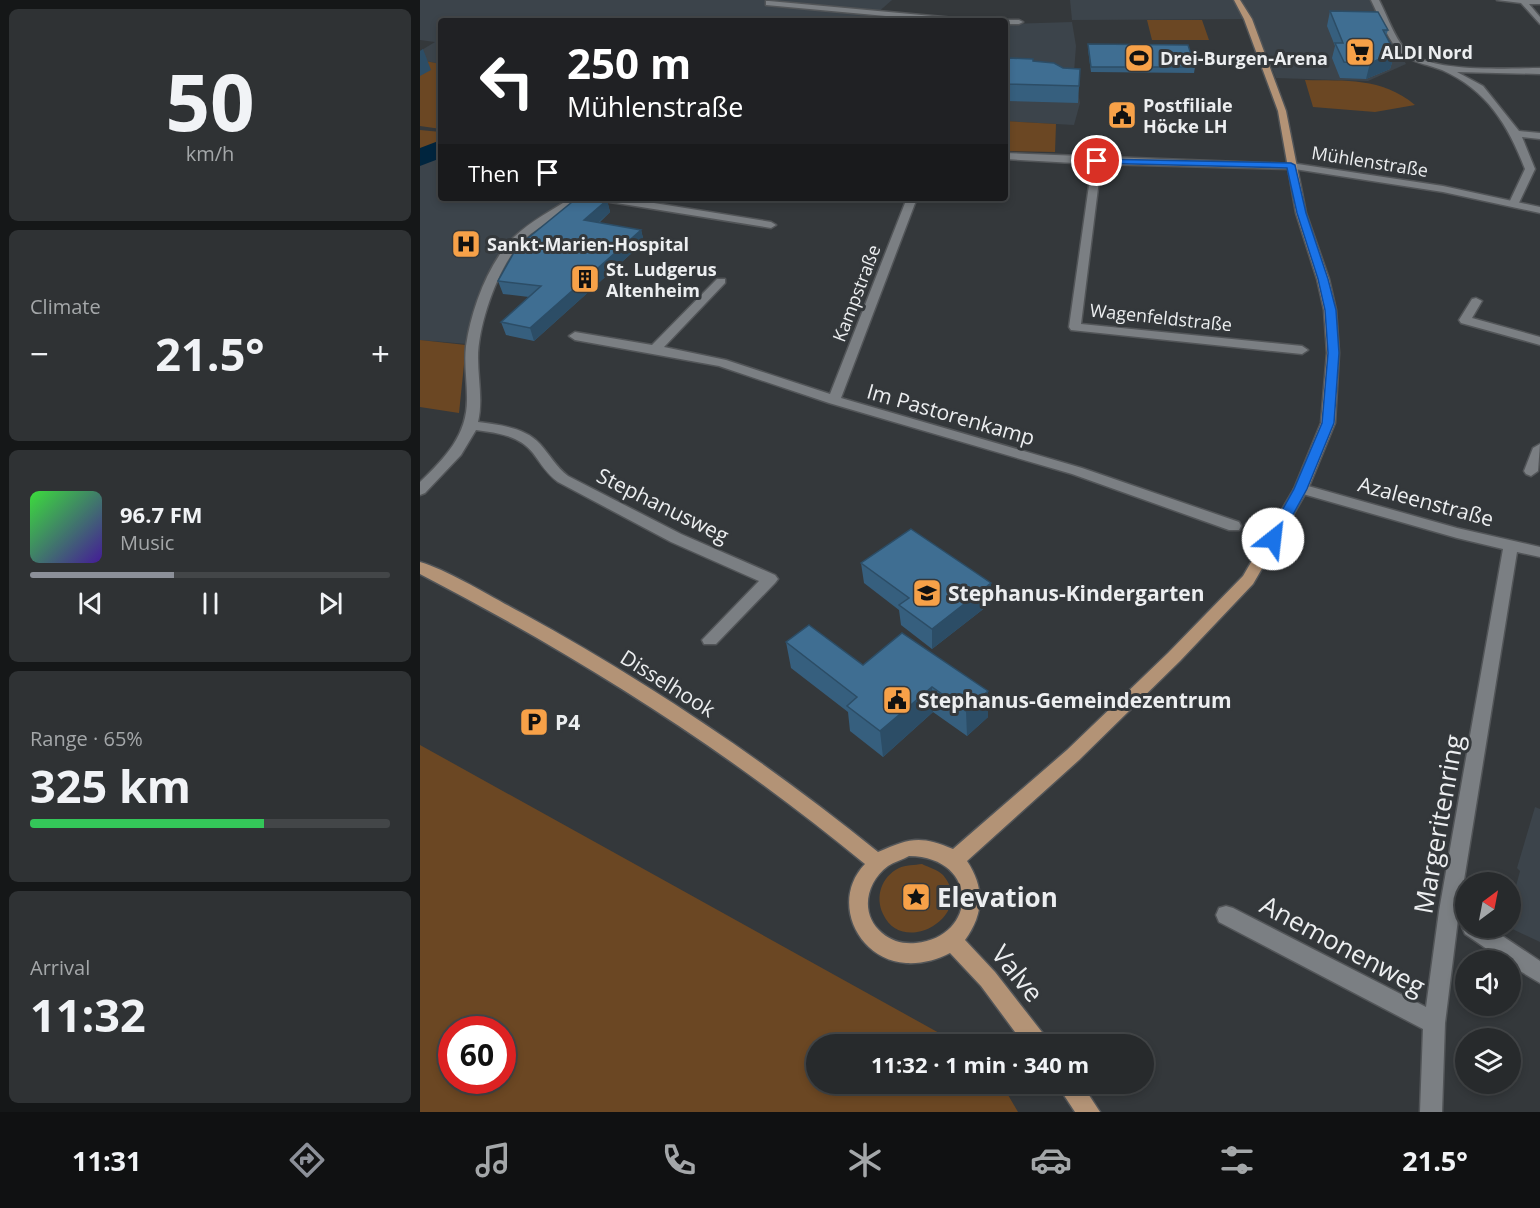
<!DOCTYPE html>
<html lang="en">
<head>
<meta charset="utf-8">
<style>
  :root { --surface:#272a2c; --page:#2f3234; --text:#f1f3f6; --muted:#a4a7a9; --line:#434648; --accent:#8c9099 }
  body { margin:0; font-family:"Open Sans",sans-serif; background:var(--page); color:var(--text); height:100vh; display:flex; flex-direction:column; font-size:22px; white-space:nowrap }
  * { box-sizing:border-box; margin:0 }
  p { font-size:20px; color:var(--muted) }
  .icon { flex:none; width:33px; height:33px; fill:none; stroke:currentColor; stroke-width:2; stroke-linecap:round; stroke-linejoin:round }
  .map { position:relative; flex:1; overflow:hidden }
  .panel { display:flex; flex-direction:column; gap:9px; padding:9px; background:#151718; width:420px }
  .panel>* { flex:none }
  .top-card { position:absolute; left:18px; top:18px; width:570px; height:183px; border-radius:6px; box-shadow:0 3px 9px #0003,0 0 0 2px var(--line); background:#202124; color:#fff; overflow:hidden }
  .needle { width:39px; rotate:32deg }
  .controls { position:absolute; left:1035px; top:872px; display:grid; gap:12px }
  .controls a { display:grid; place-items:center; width:66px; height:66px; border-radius:50%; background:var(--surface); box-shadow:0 3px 9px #0003,0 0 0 2px var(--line); font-size:30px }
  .speed { position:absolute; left:18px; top:1016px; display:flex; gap:12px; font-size:30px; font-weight:700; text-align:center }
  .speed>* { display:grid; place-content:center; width:78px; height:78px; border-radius:50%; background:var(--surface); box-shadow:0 3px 9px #0003,0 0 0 2px var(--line); line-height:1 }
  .speed .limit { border:9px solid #d22; background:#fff; color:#111 }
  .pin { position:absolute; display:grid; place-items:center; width:51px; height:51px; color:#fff; margin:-26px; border:3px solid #fff; border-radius:50%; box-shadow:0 2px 6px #0007 }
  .me { position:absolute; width:66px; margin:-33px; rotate:29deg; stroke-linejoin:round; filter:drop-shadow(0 0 4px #0008) }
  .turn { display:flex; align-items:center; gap:21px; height:126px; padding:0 30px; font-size:27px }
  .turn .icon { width:78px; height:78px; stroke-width:2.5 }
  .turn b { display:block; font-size:42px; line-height:51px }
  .then { display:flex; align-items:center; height:57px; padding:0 30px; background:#0003; gap:12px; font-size:22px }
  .big { font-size:45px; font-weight:700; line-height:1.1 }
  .panel .card { flex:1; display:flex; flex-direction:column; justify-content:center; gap:9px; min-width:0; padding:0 21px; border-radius:9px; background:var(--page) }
  .panel .dial { align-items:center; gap:0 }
  .dial b { font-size:78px; line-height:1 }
  .song { display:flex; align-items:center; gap:18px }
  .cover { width:72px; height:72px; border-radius:9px; background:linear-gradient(135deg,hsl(120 70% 55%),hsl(260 70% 35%)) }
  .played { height:6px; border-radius:3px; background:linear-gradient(90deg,var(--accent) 40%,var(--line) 40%) }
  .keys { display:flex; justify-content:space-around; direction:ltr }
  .heat { display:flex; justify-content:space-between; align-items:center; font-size:33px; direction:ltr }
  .charge { height:9px; border-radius:4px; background:linear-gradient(90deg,#34c759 65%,var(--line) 0) }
  .trip { position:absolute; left:386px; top:1034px; width:348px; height:60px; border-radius:30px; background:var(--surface); box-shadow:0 3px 9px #0003,0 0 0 2px var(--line); font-weight:700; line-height:60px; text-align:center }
  .tabs { display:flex; height:96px; justify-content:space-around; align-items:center; background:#101112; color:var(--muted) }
  .tabs .icon { width:42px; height:42px }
  .tabs .on { color:var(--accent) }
  .tabs b { font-size:27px; color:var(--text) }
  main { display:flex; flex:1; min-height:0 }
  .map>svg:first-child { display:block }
  .built { fill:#3c444b }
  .green { fill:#6b4723; fill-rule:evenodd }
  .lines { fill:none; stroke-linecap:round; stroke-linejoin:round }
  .river { fill:#00253e; fill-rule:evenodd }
  .minor-casing { stroke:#525558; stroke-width:3 }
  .tertiary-casing { stroke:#525558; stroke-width:3 }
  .primary-casing { stroke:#525558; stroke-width:3 }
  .minor { fill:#7b7f83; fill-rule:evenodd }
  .tertiary { fill:#7b7f83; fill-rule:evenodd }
  .primary { fill:#b39376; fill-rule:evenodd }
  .wall { fill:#365f7e }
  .shaded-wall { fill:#2c4d66 }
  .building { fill:#3f6e92; stroke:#2c4d66; stroke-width:1.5 }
  .route { fill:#1a73e8; stroke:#114b97; stroke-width:1.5 }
  .labels { text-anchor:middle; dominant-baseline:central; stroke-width:6; stroke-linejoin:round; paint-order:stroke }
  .far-poi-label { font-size:18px; font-weight:bold; fill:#eceef0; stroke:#34383b; text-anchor:start }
  .far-street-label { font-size:18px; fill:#eceef0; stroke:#34383b }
  .street-label { font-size:21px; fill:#eceef0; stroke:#34383b }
  .poi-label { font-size:21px; font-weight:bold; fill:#eceef0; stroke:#34383b; text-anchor:start }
  .near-street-label { font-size:26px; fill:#eceef0; stroke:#34383b }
  .near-poi-label { font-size:26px; font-weight:bold; fill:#eceef0; stroke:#34383b; text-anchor:start }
</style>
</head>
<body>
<main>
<section class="panel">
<div class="card dial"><b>50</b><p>km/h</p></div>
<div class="card"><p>Climate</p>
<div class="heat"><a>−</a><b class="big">21.5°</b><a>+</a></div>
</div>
<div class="card">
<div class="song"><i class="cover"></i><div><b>96.7 FM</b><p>Music</p></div></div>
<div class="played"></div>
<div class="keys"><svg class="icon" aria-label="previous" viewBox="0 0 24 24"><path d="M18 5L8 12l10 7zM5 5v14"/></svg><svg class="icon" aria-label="pause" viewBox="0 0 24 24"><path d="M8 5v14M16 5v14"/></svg><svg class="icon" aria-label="next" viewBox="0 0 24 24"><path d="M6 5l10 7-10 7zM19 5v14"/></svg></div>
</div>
<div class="card"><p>Range · 65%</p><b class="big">325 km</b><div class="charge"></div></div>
<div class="card"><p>Arrival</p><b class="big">11:32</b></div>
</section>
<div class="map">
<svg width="1120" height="1112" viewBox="0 0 1120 1112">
  <rect width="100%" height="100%" fill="#34383b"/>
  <!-- built -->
  <g class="built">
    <path d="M0,0H472L448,21H21V64L0,60V51L15,42L0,40Z"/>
    <path d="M650,0H953L986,64L948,81L856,78L832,19L652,20Z"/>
    <path d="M652,22L656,46L654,72L660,103L654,125L585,121V24Z"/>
    <path d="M21,154V198H155L79,258L47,344L0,340V163Z"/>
    <path d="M1115,807L1120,809V942L1088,927H1090L1091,905L1100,871L1097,868Z"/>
  </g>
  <!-- green -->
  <g class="green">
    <path d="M727,20H782L789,40H732Z"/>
    <path d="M0,60L21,64V129L0,126Z"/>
    <path d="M885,80C925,81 962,77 995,105L955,112L893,107Z"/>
    <path d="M585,121L636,124L635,152L585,151Z"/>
    <path d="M0,130L21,132V154L0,163Z"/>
    <path d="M0,340L46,345L39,413L0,407Z"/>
    <path d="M0,745L539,1044H396V1083H581L598,1112H0ZM32,1029H82V1080H32Z"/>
    <path d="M502,864C508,867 518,870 523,875C557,915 483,958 463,914C455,897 461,877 479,868C485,865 495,865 502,864Z"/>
  </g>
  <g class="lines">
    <!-- river -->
    <path class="river" d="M21,140V158L0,166V148Z"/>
    <!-- minor casing -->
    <g class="minor-casing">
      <g id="minor">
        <path d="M951,0H959C967,15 974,37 985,49C1010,74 1086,68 1120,68V74L1037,72L1063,86L1099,131L1120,133V139L1102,137L1115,169L1097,207L1088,205L1105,169C1088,125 1067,90 1022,70C1007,64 987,62 977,49C966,35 959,16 951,0Z"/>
        <path d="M1077,0H1120V4H1109L1120,17V24L1101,3Z"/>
        <path d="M349,1L545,19L549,21H520L346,5V1Z"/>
        <path d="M585,20H599L603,22L599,24H585V21H582Z"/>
        <path d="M585,153L874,164V168L871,169L681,164L661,324L882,346L888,350L882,354L651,330L649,327L672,164L585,159Z"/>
        <path d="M151,198H163C145,216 118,224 100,244C78,267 58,325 58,358C58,379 63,401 58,422C79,425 105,427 120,444C130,455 136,467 148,476L261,534L355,575L358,579L355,583L296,644H284L282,640L339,581L251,542L138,482C127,474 121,464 113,453C99,435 77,433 56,430L41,455L5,493L0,495V482C26,457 48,434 47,397C47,380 44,363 46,346C51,310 68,263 94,237C111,221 132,210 151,198Z"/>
        <path d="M179,198H203L351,222L356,225L351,228L184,201Z"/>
        <path d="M487,198H497L421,398L662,468L819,522L821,526L819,530H809L652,474L409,403L299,366L155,340L149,336L155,332L232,345L297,279H305V283L244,347L306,360L410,394Z"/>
        <path d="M1056,298L1062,301L1052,318L1120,337V345L1041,323L1039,320L1052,299Z"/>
        <path d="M1120,444L1118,471L1111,476L1106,474L1104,471L1113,448Z"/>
        <path d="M881,484L1037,528L1120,547V557L1097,552L1039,911L1025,1023L1022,1112H1000L1003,1029L799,922L796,915L799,908L806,906L813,908L1006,1007L1019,911L1083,549L1037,538L876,492L874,489Z"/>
        <path d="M1045,920L1046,927H1069L1120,961V983L1090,965V960H1083L1045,934L1042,927Z"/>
      </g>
    </g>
    <!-- tertiary casing -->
    <g class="tertiary-casing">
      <path id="tertiary" d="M871,163L1023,186L1120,207V213L1023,192L868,168V164Z"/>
    </g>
    <!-- primary casing -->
    <g class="primary-casing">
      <g id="primary">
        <path d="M814,0H820L832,19L866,111L886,213L909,279L916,310L919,353L915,423L888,489L833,584L760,661L659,760L547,861C565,888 564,914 545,940L575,972L625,1036L628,1044H604L561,986L530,953C517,960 501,964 486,963C437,960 410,900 445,864C307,750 158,656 0,574V562C30,571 73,598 102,613C228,682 347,762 458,852C489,838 501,835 533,849L647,750L748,653L823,576L874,489L901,423L907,353L904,310L897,279L876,213L858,111L824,19ZM489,856C560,857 558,937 496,943C483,944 473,942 462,933C440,915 445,883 468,866C474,862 482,860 489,856Z"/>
        <path d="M636,1083H661L680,1112H655Z"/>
      </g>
    </g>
    <!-- minor -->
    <use href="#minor" class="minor"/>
    <!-- tertiary -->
    <use href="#tertiary" class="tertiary"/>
    <!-- primary -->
    <use href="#primary" class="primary"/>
  </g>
  <!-- wall -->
  <g class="wall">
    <path d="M910,11L968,30L966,36L975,53L970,69L946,79L920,78L912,58L915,46L907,26Z"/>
    <path d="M668,44L775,67L774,73L671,72L668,49Z"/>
    <path d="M613,61L643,68L660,69L658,103L585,101V72Z"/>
    <path d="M187,200L190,212L179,223L221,230L224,242L114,341L86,335L81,322L109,297L83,294L78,281Z"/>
    <path d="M441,563L571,603L512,649L481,625L479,610L444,583Z"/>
    <path d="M482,633L568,717L547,736L513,712L463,757L430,731L428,712L371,668L366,642L443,665Z"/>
  </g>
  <!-- shaded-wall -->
  <g class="shaded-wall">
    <path d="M3,49L11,70L0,76V51Z"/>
    <path d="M975,53L970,69L946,79L950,63Z"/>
    <path d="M187,200L190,212L168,232L164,220Z"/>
    <path d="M221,230L224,242L114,341L110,328Z"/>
    <path d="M571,583V603L512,649V629Z"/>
    <path d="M512,687L513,712L463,757L460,731Z"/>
    <path d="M568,691V717L547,736L546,711Z"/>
  </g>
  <!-- building -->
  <g class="building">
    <path d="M910,11L958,12L968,30H963L975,53L950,63L924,62L915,43H923Z"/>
    <path d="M668,44L768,45L775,67H671Z"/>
    <path d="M589,58L613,59V61L634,63L643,68L660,69L659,86L585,84V72Z"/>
    <path d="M157,198H175L187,200L164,220L221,230L110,328L81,322L121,286L78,281L97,247Z"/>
    <path d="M491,529L571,583L512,629L479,605L489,598L441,563Z"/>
    <path d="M389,625L443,665L482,633L568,691L546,711L512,687L460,731L427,706L437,697L366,642Z"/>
  </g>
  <!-- route -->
  <path class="route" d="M677,159L871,163L875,165L886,213L908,279L916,310L919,353L914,423L887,489L858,542H848L846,539L874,489L902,423L908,353L905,310L898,279L877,213L867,168L674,163L672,161Z"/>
  <!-- icons -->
  <defs>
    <g id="supermarket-square" transform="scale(1.5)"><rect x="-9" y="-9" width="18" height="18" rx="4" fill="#f7a148" stroke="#34383b"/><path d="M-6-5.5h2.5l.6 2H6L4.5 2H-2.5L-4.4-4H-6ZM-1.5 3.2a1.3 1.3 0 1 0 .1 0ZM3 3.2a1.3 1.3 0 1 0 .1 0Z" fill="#111"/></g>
    <g id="stadium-square" transform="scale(1.5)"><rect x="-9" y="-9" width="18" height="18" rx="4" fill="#f7a148" stroke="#34383b"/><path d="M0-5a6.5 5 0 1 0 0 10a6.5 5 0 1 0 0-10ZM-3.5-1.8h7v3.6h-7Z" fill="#111"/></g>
    <g id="civic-square" transform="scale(1.5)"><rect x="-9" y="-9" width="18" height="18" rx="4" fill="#f7a148" stroke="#34383b"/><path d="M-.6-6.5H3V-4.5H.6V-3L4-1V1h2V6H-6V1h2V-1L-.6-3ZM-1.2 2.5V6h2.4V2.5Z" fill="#111"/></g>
    <g id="hospital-square" transform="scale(1.5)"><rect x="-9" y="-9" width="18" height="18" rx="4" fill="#f7a148" stroke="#34383b"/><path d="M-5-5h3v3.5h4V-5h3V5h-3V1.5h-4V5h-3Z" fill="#111"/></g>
    <g id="building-square" transform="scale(1.5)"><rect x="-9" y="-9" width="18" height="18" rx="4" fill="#f7a148" stroke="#34383b"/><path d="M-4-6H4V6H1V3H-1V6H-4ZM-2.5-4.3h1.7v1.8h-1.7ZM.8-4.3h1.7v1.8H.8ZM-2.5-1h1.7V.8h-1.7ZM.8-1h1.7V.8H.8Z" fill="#111"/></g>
    <g id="school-square" transform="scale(1.5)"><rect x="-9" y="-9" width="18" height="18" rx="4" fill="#f7a148" stroke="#34383b"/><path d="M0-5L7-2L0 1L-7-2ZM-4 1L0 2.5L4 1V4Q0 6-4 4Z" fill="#111"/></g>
    <g id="parking-square" transform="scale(1.5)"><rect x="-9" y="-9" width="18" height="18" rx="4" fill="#f7a148" stroke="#34383b"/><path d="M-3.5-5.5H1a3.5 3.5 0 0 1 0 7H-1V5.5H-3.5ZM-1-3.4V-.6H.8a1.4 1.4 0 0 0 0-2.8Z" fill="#111"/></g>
    <g id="sight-square" transform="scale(1.5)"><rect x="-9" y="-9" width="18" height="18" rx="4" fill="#f7a148" stroke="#34383b"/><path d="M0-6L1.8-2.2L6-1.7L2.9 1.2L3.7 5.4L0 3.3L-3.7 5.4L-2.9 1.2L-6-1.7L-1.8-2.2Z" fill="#111"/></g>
  </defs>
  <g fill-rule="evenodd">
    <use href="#supermarket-square" x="940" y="52"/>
    <use href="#stadium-square" x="719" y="58"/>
    <use href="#civic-square" x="702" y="115"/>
    <use href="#hospital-square" x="46" y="244"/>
    <use href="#building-square" x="165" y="279"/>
    <use href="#school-square" x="507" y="593"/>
    <use href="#civic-square" x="477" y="700"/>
    <use href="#parking-square" x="114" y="722"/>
    <use href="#sight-square" x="496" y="897"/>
  </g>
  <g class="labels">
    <!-- far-poi labels -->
    <g class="far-poi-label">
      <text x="961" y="52">ALDI Nord</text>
      <text x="740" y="58">Drei-Burgen-Arena</text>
      <text x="723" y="105">Postfiliale<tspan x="723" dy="21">Höcke LH</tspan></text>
      <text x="67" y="244">Sankt-Marien-Hospital</text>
      <text x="186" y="269">St. Ludgerus<tspan x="186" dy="21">Altenheim</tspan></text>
    </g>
    <!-- far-street labels -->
    <g class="far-street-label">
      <text transform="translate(950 161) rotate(9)">Mühlenstraße</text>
      <text transform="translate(436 293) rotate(-69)">Kampstraße</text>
      <text transform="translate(741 317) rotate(6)">Wagenfeldstraße</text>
    </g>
    <!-- street labels -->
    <g class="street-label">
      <text transform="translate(531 414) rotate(16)">Im Pastorenkamp</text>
      <text transform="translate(1006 501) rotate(15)">Azaleenstraße</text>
      <text transform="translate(243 505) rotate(26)">Stephanusweg</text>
      <text transform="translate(248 683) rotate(32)">Disselhook</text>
    </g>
    <!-- poi labels -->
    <g class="poi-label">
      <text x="528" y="593">Stephanus-Kindergarten</text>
      <text x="498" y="700">Stephanus-Gemeindezentrum</text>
      <text x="135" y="722">P4</text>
    </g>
    <!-- near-street labels -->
    <g class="near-street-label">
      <text transform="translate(1018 824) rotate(-80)">Margeritenring</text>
      <text transform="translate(923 945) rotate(28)">Anemonenweg</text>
      <text transform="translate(598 973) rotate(51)">Valve</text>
    </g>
    <!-- near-poi labels -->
    <g class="near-poi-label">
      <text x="517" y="897">Elevation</text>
    </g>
  </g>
</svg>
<div class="controls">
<a><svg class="needle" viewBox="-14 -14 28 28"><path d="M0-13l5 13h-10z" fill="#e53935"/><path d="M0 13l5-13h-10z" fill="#a4a7a9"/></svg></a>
<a><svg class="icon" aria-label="sound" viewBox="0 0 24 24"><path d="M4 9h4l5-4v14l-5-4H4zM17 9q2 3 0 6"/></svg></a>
<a><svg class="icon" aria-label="layers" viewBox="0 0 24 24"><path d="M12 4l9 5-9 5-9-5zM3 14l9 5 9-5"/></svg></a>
</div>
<div class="speed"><div class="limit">60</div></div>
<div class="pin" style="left:677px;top:161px;background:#d93025"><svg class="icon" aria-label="arrive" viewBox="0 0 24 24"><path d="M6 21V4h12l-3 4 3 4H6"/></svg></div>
<svg class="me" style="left:853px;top:539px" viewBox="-20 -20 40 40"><circle r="19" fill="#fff"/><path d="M0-13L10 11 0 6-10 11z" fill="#1a73e8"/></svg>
<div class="trip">11:32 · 1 min · 340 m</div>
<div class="top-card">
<div class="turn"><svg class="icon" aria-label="left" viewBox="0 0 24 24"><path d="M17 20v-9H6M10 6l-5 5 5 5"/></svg><div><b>250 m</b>Mühlenstraße</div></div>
<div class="then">Then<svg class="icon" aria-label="arrive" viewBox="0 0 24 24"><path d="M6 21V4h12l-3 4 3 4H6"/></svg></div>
</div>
</div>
</main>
<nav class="tabs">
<b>11:31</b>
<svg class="icon on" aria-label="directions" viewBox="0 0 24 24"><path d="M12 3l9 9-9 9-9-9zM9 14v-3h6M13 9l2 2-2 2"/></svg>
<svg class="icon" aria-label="music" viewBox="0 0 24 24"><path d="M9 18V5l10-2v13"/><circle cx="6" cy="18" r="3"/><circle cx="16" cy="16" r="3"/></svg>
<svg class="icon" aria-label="phone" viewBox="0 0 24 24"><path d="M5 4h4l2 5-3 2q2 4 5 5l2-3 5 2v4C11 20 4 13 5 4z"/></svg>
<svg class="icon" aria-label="climate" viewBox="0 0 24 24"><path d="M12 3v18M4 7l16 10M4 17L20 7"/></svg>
<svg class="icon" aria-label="car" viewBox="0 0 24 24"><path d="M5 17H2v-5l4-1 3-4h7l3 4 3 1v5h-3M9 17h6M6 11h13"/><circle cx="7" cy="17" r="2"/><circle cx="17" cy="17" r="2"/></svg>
<svg class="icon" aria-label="filters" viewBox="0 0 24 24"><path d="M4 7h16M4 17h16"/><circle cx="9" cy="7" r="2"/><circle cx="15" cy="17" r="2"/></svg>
<b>21.5°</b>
</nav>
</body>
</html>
